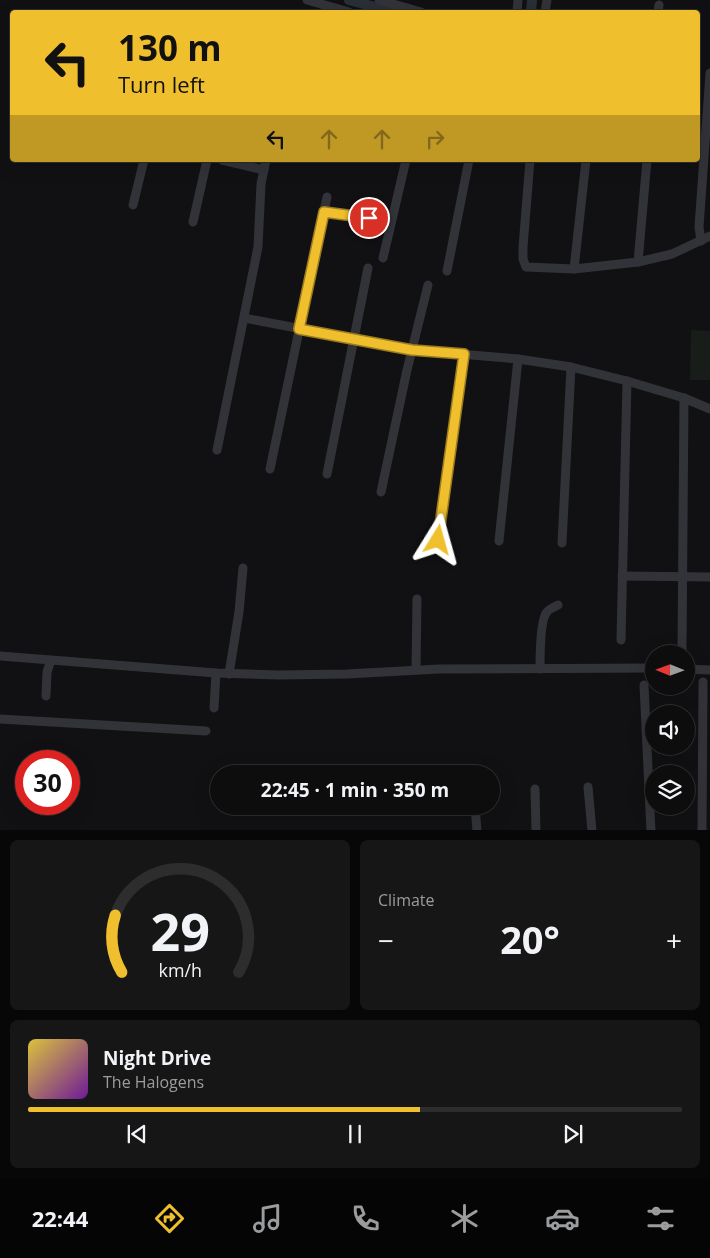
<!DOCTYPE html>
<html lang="en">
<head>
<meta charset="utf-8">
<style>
  :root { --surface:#0d0d0e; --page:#161617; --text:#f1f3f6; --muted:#9a9c9e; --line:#2d2d2e; --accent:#f0bf2d }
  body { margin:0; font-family:"Open Sans",sans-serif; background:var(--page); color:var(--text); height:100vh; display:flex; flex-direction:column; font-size:19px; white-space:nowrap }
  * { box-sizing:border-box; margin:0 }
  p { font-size:16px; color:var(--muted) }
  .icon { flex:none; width:28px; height:28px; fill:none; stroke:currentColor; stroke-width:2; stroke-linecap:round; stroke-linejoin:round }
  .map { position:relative; height:830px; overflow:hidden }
  .drawer { display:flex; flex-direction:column; gap:10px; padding:10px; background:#070708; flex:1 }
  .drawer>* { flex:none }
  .hud { position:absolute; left:10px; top:10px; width:690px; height:152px; border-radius:5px; box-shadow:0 5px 20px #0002,0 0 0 1px var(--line); background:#f0bf2d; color:#111; overflow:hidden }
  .needle { width:32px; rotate:271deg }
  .controls { position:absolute; left:645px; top:645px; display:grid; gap:10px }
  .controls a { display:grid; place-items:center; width:50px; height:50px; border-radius:50%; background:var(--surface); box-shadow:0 5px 20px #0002,0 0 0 1px var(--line); font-size:25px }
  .speed { position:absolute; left:15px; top:750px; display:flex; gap:10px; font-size:25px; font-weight:700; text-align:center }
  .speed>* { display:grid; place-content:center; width:65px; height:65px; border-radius:50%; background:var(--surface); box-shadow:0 5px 20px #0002,0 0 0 1px var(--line); line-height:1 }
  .speed .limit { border:8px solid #d22; background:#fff; color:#111 }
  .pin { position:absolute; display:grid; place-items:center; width:42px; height:42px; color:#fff; margin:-21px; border:2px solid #fff; border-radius:50%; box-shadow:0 1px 5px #0007 }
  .me { position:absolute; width:55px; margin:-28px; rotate:8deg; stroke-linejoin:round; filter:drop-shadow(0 0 4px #0008) }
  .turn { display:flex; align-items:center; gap:18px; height:105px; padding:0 25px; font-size:22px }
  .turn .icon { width:65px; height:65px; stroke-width:2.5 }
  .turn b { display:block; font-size:35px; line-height:42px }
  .lanes { display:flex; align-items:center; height:48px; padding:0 25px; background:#0003; justify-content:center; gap:25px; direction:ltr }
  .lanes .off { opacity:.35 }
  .big { font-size:38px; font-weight:700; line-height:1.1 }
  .drawer .widget { flex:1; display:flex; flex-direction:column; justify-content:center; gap:8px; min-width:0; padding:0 18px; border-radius:8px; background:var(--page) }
  .drawer .dial { align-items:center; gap:0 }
  .dial svg { height:130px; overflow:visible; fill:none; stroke:var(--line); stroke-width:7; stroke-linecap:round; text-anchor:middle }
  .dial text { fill:var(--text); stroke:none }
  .song { display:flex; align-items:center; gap:15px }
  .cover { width:60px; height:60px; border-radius:8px; background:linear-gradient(135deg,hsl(50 70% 55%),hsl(280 70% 35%)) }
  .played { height:5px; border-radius:2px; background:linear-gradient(90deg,var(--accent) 60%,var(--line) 60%) }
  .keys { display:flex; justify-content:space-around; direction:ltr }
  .heat { display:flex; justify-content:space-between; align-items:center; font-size:28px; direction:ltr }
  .drawer .tiles { flex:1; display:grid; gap:10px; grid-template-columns:1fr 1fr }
  .widget:last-child { grid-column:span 2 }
  .trip { position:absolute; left:210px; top:765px; width:290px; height:50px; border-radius:25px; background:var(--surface); box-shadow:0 5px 20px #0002,0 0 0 1px var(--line); font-weight:700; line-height:50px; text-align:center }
  .menu { display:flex; height:80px; justify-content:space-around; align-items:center; background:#050506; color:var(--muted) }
  .menu .icon { width:35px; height:35px }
  .menu .current { color:var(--accent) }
  .menu b { font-size:22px; color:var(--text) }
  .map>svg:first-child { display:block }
  .green { fill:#181d19 }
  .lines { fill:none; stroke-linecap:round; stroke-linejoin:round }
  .canal { stroke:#282f36; stroke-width:10 }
  .street { stroke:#323338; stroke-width:9 }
  .route-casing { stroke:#9c7c1d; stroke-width:12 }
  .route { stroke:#f0bf2d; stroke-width:9 }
</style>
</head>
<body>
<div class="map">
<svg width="710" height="831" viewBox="0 0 710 831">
  <rect width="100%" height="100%" fill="#111113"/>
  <!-- green -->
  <path class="green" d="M691,330L710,331V380H690Z"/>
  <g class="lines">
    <!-- canal -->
    <g class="canal">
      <path d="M349,0L393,12"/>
      <path d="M531,12L532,0"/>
    </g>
    <!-- street -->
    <g class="street">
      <path d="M307,0L349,12"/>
      <path d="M379,0L421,12"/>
      <path d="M517,12L518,0"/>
      <path d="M545,12L547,0"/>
      <path d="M658,12L659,5"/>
      <path d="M222,160L264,170"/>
      <path d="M530,160L523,247V259L526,267L574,269L638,262L672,254L710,236"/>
      <path d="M133,205L144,160"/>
      <path d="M324,212L369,218"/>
      <path d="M193,222L207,160"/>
      <path d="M701,241L699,227L710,73"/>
      <path d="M383,258L406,160"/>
      <path d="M638,262L647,160"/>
      <path d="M574,269L586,160"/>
      <path d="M447,271L469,160"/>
      <path d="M244,318L412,350L518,359L571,367L627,381L684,398L710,409"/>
      <path d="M217,450L258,247L261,184L266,160"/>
      <path d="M270,469L327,197"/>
      <path d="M327,474L368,268"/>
      <path d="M381,492L407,370L428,285"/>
      <path d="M438,540L464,354"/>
      <path d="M499,541L518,359"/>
      <path d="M562,543L571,367"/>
      <path d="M622,576L710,577"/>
      <path d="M621,640L627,381"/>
      <path d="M682,650L684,398"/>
      <path d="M0,656L216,673L279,675L347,674L439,669L654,668"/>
      <path d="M540,669C540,658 540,619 547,612C549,609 554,607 558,605"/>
      <path d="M686,669L710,670"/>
      <path d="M416,670L417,599"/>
      <path d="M229,674L239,612L243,568"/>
      <path d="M644,685L651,831"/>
      <path d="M46,696L47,672L51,660"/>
      <path d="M214,708L216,673"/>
      <path d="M0,719L206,731"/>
      <path d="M588,787L592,831"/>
      <path d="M535,789L536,831"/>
      <path d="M475,806L477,831"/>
      <path d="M702,831L703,682"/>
    </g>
  </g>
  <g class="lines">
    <!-- route casing -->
    <g class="route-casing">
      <path id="route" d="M369,218L324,212L299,329L412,350L464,354L438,540"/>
    </g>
    <!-- route -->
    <use href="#route" class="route"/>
  </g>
</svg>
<div class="controls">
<a><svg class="needle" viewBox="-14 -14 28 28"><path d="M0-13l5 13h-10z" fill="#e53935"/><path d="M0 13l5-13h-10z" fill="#9a9c9e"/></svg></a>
<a><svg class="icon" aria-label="sound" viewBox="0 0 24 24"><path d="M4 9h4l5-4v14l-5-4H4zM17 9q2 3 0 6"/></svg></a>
<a><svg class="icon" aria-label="layers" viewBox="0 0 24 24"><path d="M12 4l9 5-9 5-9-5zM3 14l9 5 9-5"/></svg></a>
</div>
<div class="speed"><div class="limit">30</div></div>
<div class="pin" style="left:369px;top:218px;background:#d93025"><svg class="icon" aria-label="arrive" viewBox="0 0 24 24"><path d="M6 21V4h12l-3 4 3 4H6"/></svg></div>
<svg class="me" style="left:438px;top:540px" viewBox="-20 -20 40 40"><path d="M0-17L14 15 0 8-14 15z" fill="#f0bf2d" stroke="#fff" stroke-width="4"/></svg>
<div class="trip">22:45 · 1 min · 350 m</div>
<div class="hud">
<div class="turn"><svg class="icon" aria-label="left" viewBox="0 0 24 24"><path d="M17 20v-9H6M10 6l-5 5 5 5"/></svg><div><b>130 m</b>Turn left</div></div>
<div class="lanes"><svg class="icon" aria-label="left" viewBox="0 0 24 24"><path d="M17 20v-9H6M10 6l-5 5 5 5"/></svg><svg class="icon off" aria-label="ahead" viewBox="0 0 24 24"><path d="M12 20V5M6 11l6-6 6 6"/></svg><svg class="icon off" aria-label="ahead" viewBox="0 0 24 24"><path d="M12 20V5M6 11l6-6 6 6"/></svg><svg class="icon off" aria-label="right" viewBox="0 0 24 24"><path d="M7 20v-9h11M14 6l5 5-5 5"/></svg></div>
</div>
</div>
<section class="drawer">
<div class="tiles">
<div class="widget dial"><svg viewBox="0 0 100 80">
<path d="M14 69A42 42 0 1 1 86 69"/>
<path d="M14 69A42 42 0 0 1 10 34" stroke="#f0bf2d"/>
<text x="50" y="56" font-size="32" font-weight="700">29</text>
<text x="50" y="72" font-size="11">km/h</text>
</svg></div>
<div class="widget"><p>Climate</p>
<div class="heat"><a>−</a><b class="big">20°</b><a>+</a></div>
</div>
<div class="widget">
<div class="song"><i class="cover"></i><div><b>Night Drive</b><p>The Halogens</p></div></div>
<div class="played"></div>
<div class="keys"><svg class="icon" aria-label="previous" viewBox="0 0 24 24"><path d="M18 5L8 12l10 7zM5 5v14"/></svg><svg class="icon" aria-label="pause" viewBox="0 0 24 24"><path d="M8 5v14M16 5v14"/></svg><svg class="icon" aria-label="next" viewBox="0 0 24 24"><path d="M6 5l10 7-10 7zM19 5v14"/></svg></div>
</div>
</div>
</section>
<nav class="menu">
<b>22:44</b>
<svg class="icon current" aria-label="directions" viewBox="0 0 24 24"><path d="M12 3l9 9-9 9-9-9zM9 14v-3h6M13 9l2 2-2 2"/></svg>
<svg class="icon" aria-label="music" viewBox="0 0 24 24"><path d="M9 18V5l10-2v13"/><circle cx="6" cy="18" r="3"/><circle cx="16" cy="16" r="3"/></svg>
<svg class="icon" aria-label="phone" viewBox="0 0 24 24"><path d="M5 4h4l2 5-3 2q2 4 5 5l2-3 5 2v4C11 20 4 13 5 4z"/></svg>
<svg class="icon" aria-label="climate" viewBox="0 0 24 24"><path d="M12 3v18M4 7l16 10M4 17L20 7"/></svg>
<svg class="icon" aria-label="car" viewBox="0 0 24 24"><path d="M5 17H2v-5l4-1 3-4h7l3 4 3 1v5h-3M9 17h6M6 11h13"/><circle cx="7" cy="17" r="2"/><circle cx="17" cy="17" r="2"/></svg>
<svg class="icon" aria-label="filters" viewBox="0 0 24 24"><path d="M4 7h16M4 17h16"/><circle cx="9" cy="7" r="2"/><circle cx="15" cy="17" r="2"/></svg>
</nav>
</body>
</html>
